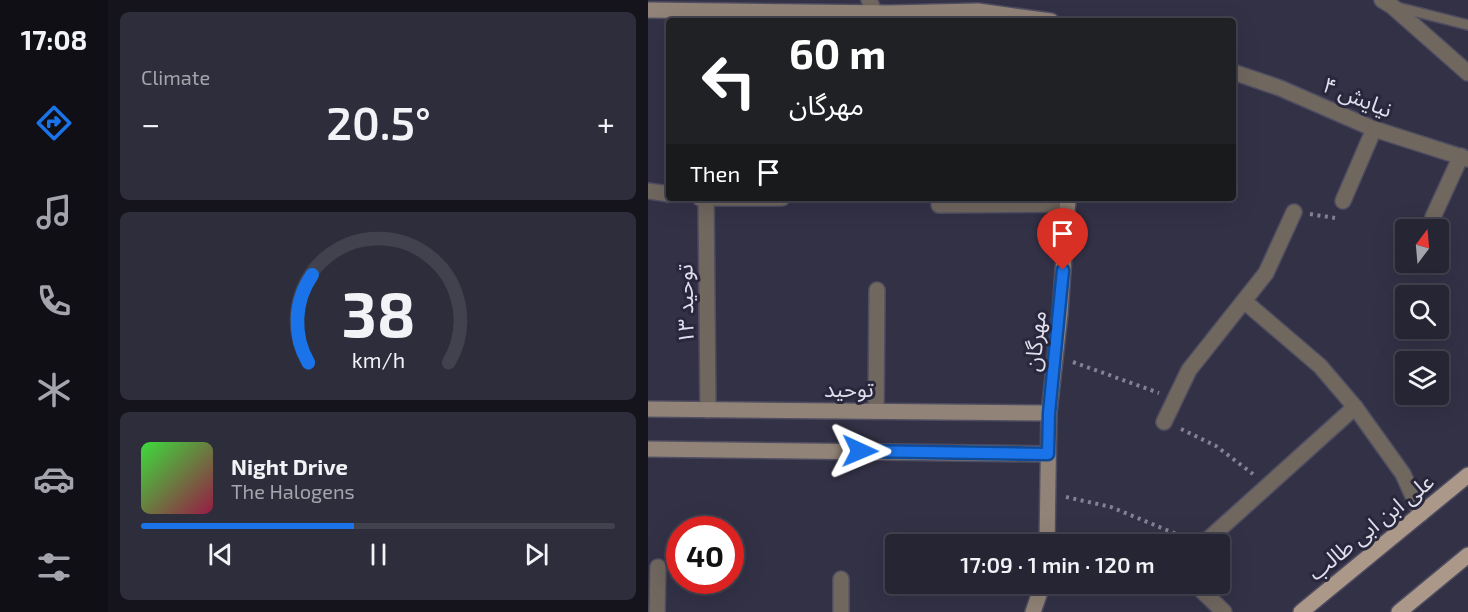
<!DOCTYPE html>
<html lang="en">
<head>
<meta charset="utf-8">
<style>
  :root { --surface:#262534; --page:#2e2d3c; --text:#f1f3f6; --muted:#a4a5ac; --line:#42424f; --accent:#1a73e8 }
  body { margin:0; font-family:"Exo 2","Noto Sans Arabic",sans-serif; background:var(--page); color:var(--text); height:100vh; display:flex; flex-direction:column; font-size:22px; white-space:nowrap }
  * { box-sizing:border-box; margin:0 }
  p { font-size:20px; color:var(--muted) }
  .icon { flex:none; width:33px; height:33px; fill:none; stroke:currentColor; stroke-width:2; stroke-linecap:round; stroke-linejoin:round }
  .map { position:relative; flex:1; overflow:hidden }
  .sheet { display:flex; flex-direction:column; gap:12px; padding:12px; background:#15141d; width:540px }
  .sheet>* { flex:none }
  .hud { position:absolute; left:18px; top:18px; width:570px; height:183px; border-radius:6px; box-shadow:0 6px 24px #0002,0 0 0 2px var(--line); background:#202124; color:#fff; overflow:hidden }
  .needle { width:39px; rotate:16deg }
  .buttons { position:absolute; left:747px; top:219px; display:grid; gap:12px }
  .buttons a { display:grid; place-items:center; width:54px; height:54px; border-radius:6px; background:var(--surface); box-shadow:0 6px 24px #0002,0 0 0 2px var(--line); font-size:30px }
  .speed { position:absolute; left:18px; top:516px; display:flex; gap:12px; font-size:30px; font-weight:700; text-align:center }
  .speed>* { display:grid; place-content:center; width:78px; height:78px; border-radius:50%; background:var(--surface); box-shadow:0 6px 24px #0002,0 0 0 2px var(--line); line-height:1 }
  .speed .limit { border:9px solid #d22; background:#fff; color:#111 }
  .pin { position:absolute; display:grid; place-items:center; width:51px; height:51px; color:#fff; margin:-62px -26px; border-radius:50% 50% 50% 0; rotate:-45deg; box-shadow:0 0 6px #0007 }
  .pin .icon { rotate:45deg }
  .me { position:absolute; width:66px; margin:-33px; rotate:91deg; stroke-linejoin:round; filter:drop-shadow(0 0 4px #0008) }
  .turn { display:flex; align-items:center; gap:21px; height:126px; padding:0 24px; font-size:27px }
  .turn .icon { width:78px; height:78px; stroke-width:2.5 }
  .turn b { display:block; font-size:42px; line-height:51px }
  .then { display:flex; align-items:center; height:57px; padding:0 24px; background:#0003; gap:12px; font-size:22px }
  .big { font-size:45px; font-weight:600; line-height:1.1 }
  .sheet .card { flex:1; display:flex; flex-direction:column; justify-content:center; gap:9px; min-width:0; padding:0 21px; border-radius:9px; background:var(--page) }
  .sheet .dial { align-items:center; gap:0 }
  .dial svg { height:156px; overflow:visible; fill:none; stroke:var(--line); stroke-width:7; stroke-linecap:round; text-anchor:middle }
  .dial text { fill:var(--text); stroke:none }
  .song { display:flex; align-items:center; gap:18px }
  .cover { width:72px; height:72px; border-radius:9px; background:linear-gradient(135deg,hsl(120 70% 55%),hsl(340 70% 35%)) }
  .played { height:6px; border-radius:3px; background:linear-gradient(90deg,var(--accent) 45%,var(--line) 45%) }
  .keys { display:flex; justify-content:space-around; direction:ltr }
  .heat { display:flex; justify-content:space-between; align-items:center; font-size:33px; direction:ltr }
  .trip { position:absolute; left:237px; top:534px; width:345px; height:60px; border-radius:6px; background:var(--surface); box-shadow:0 6px 24px #0002,0 0 0 2px var(--line); font-weight:600; line-height:60px; text-align:center }
  main { display:flex; flex:1; min-height:0 }
  .tab-bar { display:flex; flex-direction:column; width:108px; justify-content:space-around; align-items:center; background:#0f0f15; color:var(--muted) }
  .tab-bar .icon { width:42px; height:42px }
  .tab-bar .on { color:var(--accent) }
  .tab-bar b { font-size:27px; color:var(--text) }
  .map>svg:first-child { display:block }
  .lines { fill:none; stroke-linecap:round; stroke-linejoin:round }
  .lane-casing { stroke:#4f4d61; stroke-width:12 }
  .street-casing { stroke:#4f4d61; stroke-width:18 }
  .secondary-casing { stroke:#4f4d61; stroke-width:18 }
  .primary-casing { stroke:#4f4d61; stroke-width:18 }
  .path { stroke:#838193; stroke-width:4; stroke-dasharray:3 4.5; stroke-linecap:butt }
  .lane { stroke:#70675f; stroke-width:9 }
  .street { stroke:#70675f; stroke-width:15 }
  .secondary { stroke:#918377; stroke-width:15 }
  .primary { stroke:#ab9889; stroke-width:15 }
  .route-casing { stroke:#114b97; stroke-width:15 }
  .route { stroke:#1a73e8; stroke-width:10 }
  .labels { text-anchor:middle; dominant-baseline:central; stroke-width:6; stroke-linejoin:round; paint-order:stroke }
  .street-label { font-size:22px; fill:#dfdeec; stroke:#29273b }
</style>
</head>
<body>
<main>
<nav class="tab-bar">
<b>17:08</b>
<svg class="icon on" aria-label="directions" viewBox="0 0 24 24"><path d="M12 3l9 9-9 9-9-9zM9 14v-3h6M13 9l2 2-2 2"/></svg>
<svg class="icon" aria-label="music" viewBox="0 0 24 24"><path d="M9 18V5l10-2v13"/><circle cx="6" cy="18" r="3"/><circle cx="16" cy="16" r="3"/></svg>
<svg class="icon" aria-label="phone" viewBox="0 0 24 24"><path d="M5 4h4l2 5-3 2q2 4 5 5l2-3 5 2v4C11 20 4 13 5 4z"/></svg>
<svg class="icon" aria-label="climate" viewBox="0 0 24 24"><path d="M12 3v18M4 7l16 10M4 17L20 7"/></svg>
<svg class="icon" aria-label="car" viewBox="0 0 24 24"><path d="M5 17H2v-5l4-1 3-4h7l3 4 3 1v5h-3M9 17h6M6 11h13"/><circle cx="7" cy="17" r="2"/><circle cx="17" cy="17" r="2"/></svg>
<svg class="icon" aria-label="filters" viewBox="0 0 24 24"><path d="M4 7h16M4 17h16"/><circle cx="9" cy="7" r="2"/><circle cx="15" cy="17" r="2"/></svg>
</nav>
<section class="sheet">
<div class="card"><p>Climate</p>
<div class="heat"><a>−</a><b class="big">20.5°</b><a>+</a></div>
</div>
<div class="card dial"><svg viewBox="0 0 100 80">
<path d="M14 69A42 42 0 1 1 86 69"/>
<path d="M14 69A42 42 0 0 1 16 24" stroke="#1a73e8"/>
<text x="50" y="56" font-size="32" font-weight="700">38</text>
<text x="50" y="72" font-size="11">km/h</text>
</svg></div>
<div class="card">
<div class="song"><i class="cover"></i><div><b>Night Drive</b><p>The Halogens</p></div></div>
<div class="played"></div>
<div class="keys"><svg class="icon" aria-label="previous" viewBox="0 0 24 24"><path d="M18 5L8 12l10 7zM5 5v14"/></svg><svg class="icon" aria-label="pause" viewBox="0 0 24 24"><path d="M8 5v14M16 5v14"/></svg><svg class="icon" aria-label="next" viewBox="0 0 24 24"><path d="M6 5l10 7-10 7zM19 5v14"/></svg></div>
</div>
</section>
<div class="map">
<svg width="820" height="612" viewBox="0 0 820 612">
  <rect width="100%" height="100%" fill="#333146"/>
  <g class="lines">
    <!-- lane casing -->
    <g class="lane-casing">
      <path id="lane" d="M749,7L820,25"/>
    </g>
    <!-- street casing -->
    <g class="street-casing">
      <g id="street">
        <path d="M221,0L227,13V21"/>
        <path d="M734,0L744,6L820,73"/>
        <path d="M585,72L632,88L726,129L820,159"/>
        <path d="M0,191L21,194"/>
        <path d="M52,198H134"/>
        <path d="M58,198L60,410"/>
        <path d="M695,201L726,129"/>
        <path d="M291,205L420,204"/>
        <path d="M785,217L813,156"/>
        <path d="M596,301L672,366L707,407L755,474L773,514"/>
        <path d="M228,411L229,290"/>
        <path d="M516,422L541,370L618,273L646,212"/>
        <path d="M555,544L707,407"/>
        <path d="M193,579V612"/>
        <path d="M547,584L576,612"/>
        <path d="M9,612L10,567"/>
      </g>
    </g>
    <!-- secondary casing -->
    <g class="secondary-casing">
      <g id="secondary">
        <path d="M0,10L240,13L330,11L403,21"/>
        <path d="M0,409L401,413"/>
        <path d="M0,449L400,454"/>
        <path d="M399,544L401,413L412,314L420,198"/>
        <path d="M385,612L391,595L393,584"/>
      </g>
    </g>
    <!-- primary casing -->
    <g class="primary-casing">
      <g id="primary">
        <path d="M653,612L820,475"/>
        <path d="M751,612L820,555"/>
      </g>
    </g>
    <!-- path -->
    <g class="path">
      <path d="M662,214L687,218"/>
      <path d="M425,362L511,393"/>
      <path d="M533,429L568,446L605,474"/>
      <path d="M418,497L463,507L538,538"/>
    </g>
    <!-- lane -->
    <use href="#lane" class="lane"/>
    <!-- street -->
    <use href="#street" class="street"/>
    <!-- secondary -->
    <use href="#secondary" class="secondary"/>
    <!-- primary -->
    <use href="#primary" class="primary"/>
  </g>
  <g class="lines">
    <!-- route casing -->
    <g class="route-casing">
      <path id="route" d="M212,451L400,454L401,413L415,270"/>
    </g>
    <!-- route -->
    <use href="#route" class="route"/>
  </g>
  <g class="labels">
    <!-- street labels -->
    <g class="street-label">
      <text transform="translate(710 96) rotate(22)">نیایش ۴</text>
      <text transform="translate(36 304) rotate(-91)">توحید ۱۳</text>
      <text transform="translate(386 341) rotate(-84)">مهرگان</text>
      <text x="201" y="388">توحید</text>
      <text transform="translate(722 526) rotate(-39)">علی ابن ابی طالب</text>
    </g>
  </g>
</svg>
<div class="buttons">
<a><svg class="needle" viewBox="-14 -14 28 28"><path d="M0-13l5 13h-10z" fill="#e53935"/><path d="M0 13l5-13h-10z" fill="#a4a5ac"/></svg></a>
<a><svg class="icon" aria-label="search" viewBox="0 0 24 24"><circle cx="10" cy="10" r="6"/><path d="M15 15l6 6"/></svg></a>
<a><svg class="icon" aria-label="layers" viewBox="0 0 24 24"><path d="M12 4l9 5-9 5-9-5zM3 14l9 5 9-5"/></svg></a>
</div>
<div class="speed"><div class="limit">40</div></div>
<div class="pin" style="left:415px;top:270px;background:#d93025"><svg class="icon" aria-label="arrive" viewBox="0 0 24 24"><path d="M6 21V4h12l-3 4 3 4H6"/></svg></div>
<svg class="me" style="left:212px;top:451px" viewBox="-20 -20 40 40"><path d="M0-17L14 15 0 8-14 15z" fill="#1a73e8" stroke="#fff" stroke-width="4"/></svg>
<div class="trip">17:09 · 1 min · 120 m</div>
<div class="hud">
<div class="turn"><svg class="icon" aria-label="left" viewBox="0 0 24 24"><path d="M17 20v-9H6M10 6l-5 5 5 5"/></svg><div><b>60 m</b>مهرگان</div></div>
<div class="then">Then<svg class="icon" aria-label="arrive" viewBox="0 0 24 24"><path d="M6 21V4h12l-3 4 3 4H6"/></svg></div>
</div>
</div>
</main>
</body>
</html>
